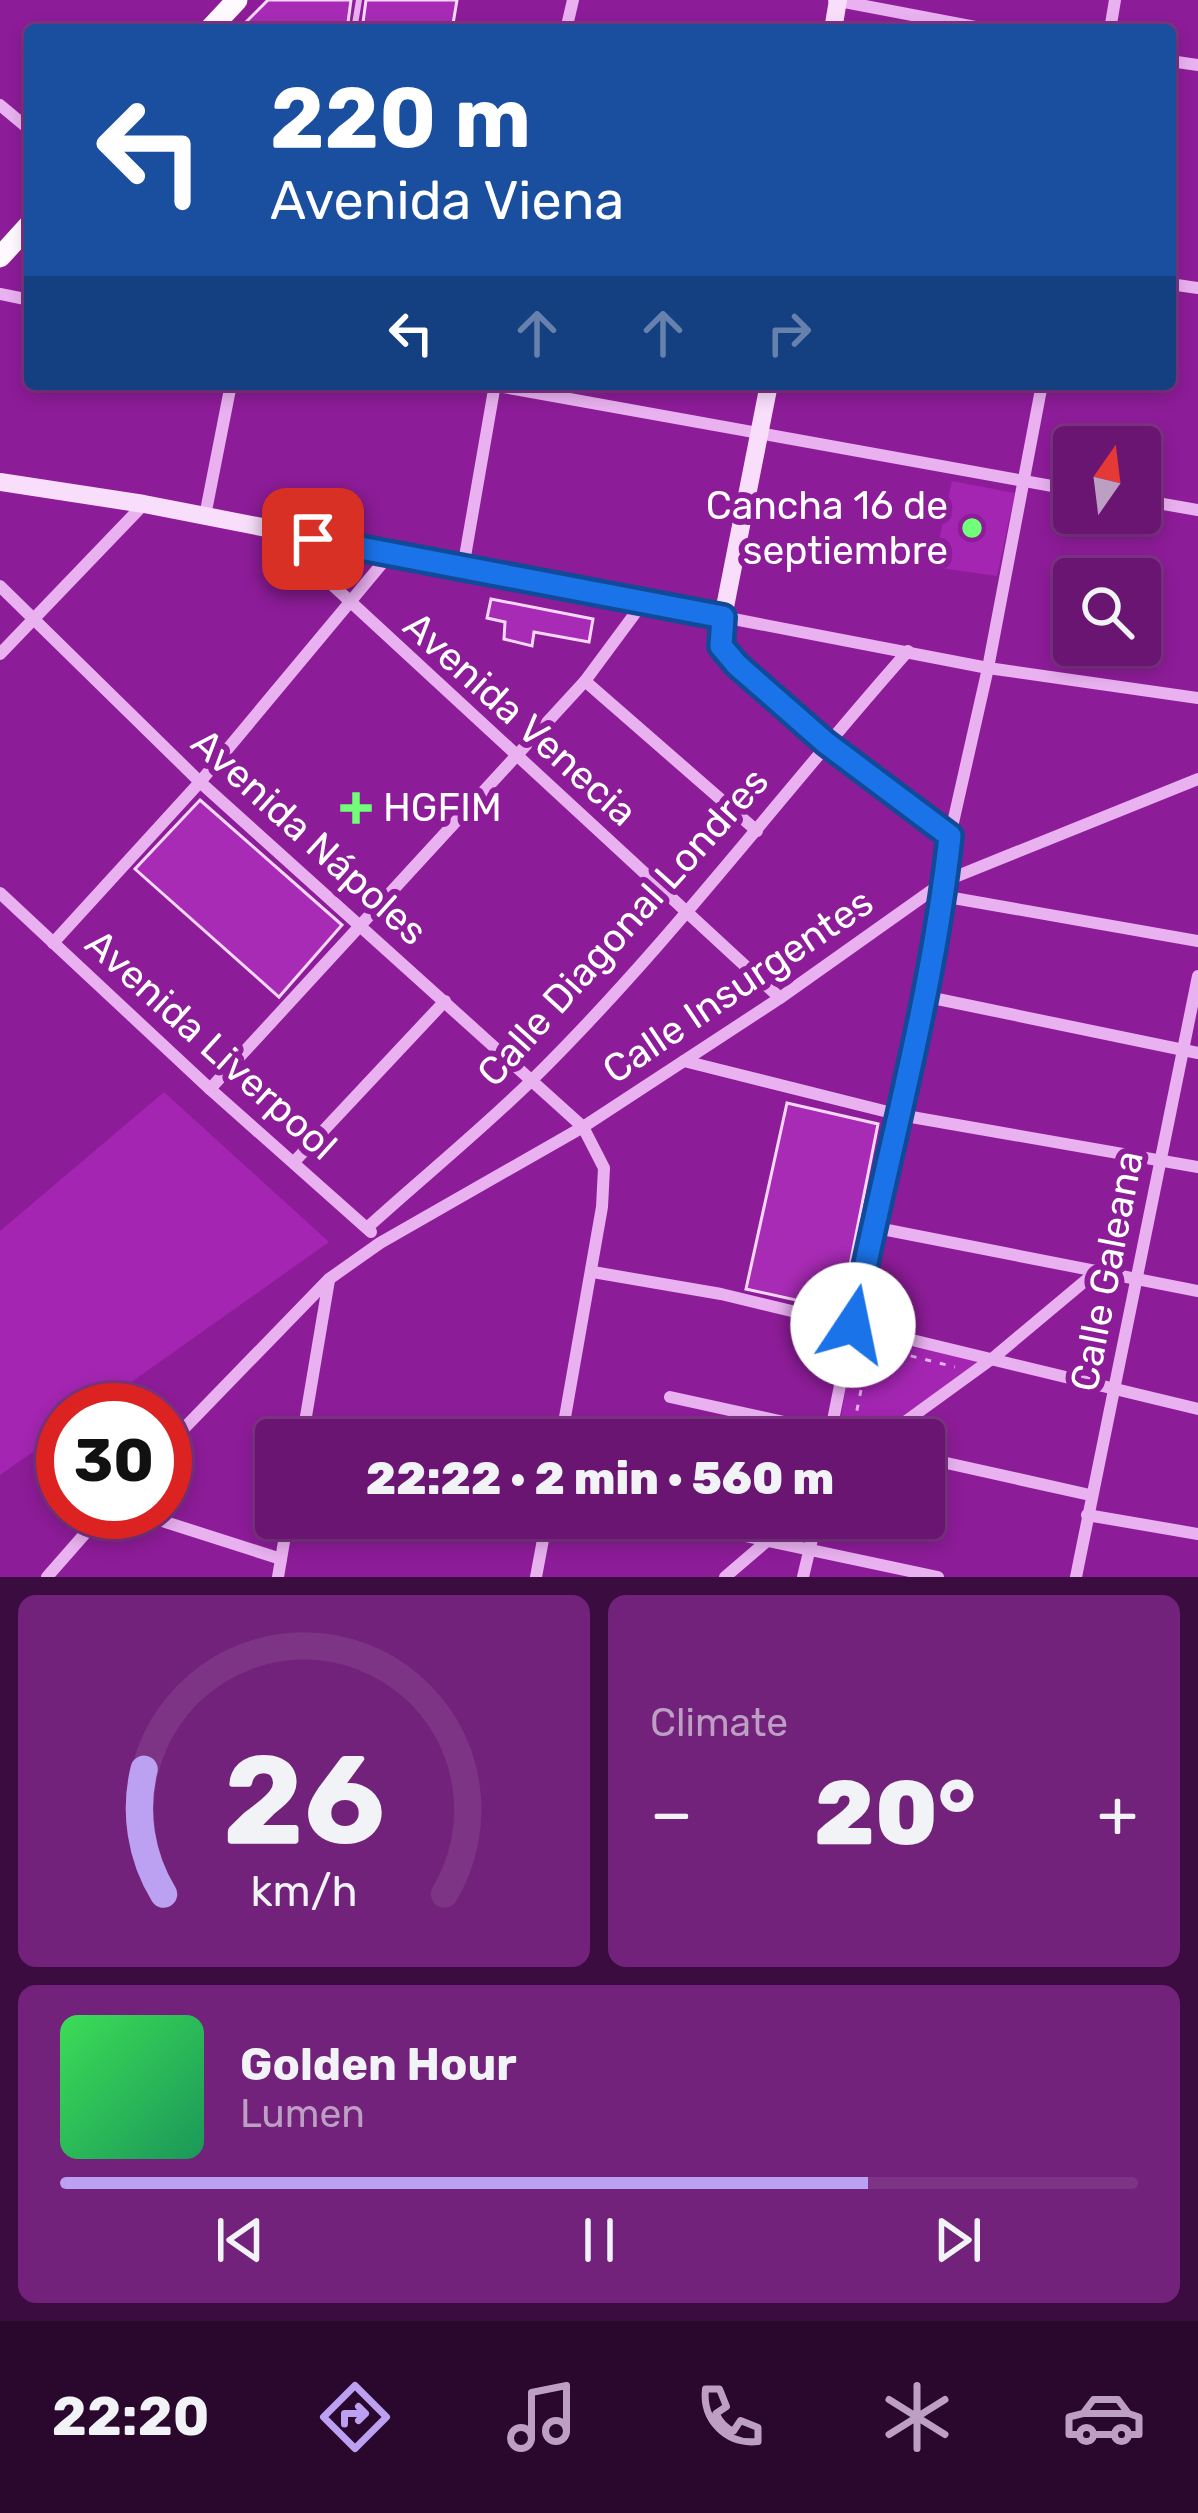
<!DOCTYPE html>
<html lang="en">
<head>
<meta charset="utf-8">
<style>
  :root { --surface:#6a1572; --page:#72227a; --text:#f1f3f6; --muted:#be9fc4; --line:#7d3484; --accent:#bca0f2 }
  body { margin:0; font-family:Rubik,sans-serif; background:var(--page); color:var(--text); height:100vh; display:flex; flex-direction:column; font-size:45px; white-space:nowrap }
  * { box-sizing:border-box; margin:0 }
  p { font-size:39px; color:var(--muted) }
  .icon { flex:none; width:66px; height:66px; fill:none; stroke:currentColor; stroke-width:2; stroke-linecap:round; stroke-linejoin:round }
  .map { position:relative; height:1577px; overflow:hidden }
  .side { display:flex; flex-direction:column; gap:18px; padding:18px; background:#3a0c3f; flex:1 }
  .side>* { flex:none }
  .banner { position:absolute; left:24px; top:24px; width:1152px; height:366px; border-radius:12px; box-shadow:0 6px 18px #0003,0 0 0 3px var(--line); background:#1a4fa0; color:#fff; overflow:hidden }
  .needle { width:78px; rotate:14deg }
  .buttons { position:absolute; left:1053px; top:426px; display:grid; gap:24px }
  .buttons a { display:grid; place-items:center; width:108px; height:108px; border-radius:12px; background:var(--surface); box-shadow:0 6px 18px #0003,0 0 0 3px var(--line); font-size:60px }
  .speed { position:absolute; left:36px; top:1383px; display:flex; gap:24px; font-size:60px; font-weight:700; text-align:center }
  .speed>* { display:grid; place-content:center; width:156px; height:156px; border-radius:50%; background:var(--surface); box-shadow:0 6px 18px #0003,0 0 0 3px var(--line); line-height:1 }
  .speed .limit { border:18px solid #d22; background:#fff; color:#111 }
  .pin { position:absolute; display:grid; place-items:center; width:102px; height:102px; color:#fff; margin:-51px; border-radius:24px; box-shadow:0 6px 18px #0006 }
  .me { position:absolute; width:132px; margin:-66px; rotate:11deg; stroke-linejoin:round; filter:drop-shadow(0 0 9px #0008) }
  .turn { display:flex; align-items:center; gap:42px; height:252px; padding:0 48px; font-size:54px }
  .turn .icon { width:156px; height:156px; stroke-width:2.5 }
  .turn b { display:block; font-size:84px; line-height:102px }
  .lanes { display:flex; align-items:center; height:114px; padding:0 48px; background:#0003; justify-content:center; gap:60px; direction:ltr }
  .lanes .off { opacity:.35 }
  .big { font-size:90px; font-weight:800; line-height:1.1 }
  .side .widget { flex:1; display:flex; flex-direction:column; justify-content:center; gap:18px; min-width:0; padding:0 42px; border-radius:18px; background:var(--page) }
  .side .dial { align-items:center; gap:0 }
  .dial svg { height:312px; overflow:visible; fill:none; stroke:var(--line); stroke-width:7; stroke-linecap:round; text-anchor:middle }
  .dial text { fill:var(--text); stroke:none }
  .song { display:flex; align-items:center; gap:36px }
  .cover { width:144px; height:144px; border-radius:18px; background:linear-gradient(135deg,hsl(130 70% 55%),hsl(150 70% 35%)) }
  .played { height:12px; border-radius:6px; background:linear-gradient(90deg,var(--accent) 75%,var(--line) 75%) }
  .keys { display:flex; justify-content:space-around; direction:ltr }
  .heat { display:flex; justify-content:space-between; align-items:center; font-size:66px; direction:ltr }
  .side .tiles { flex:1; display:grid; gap:18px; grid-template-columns:1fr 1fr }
  .widget:last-child { grid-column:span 2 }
  .trip { position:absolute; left:255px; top:1419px; width:690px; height:120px; border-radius:12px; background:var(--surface); box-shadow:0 6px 18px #0003,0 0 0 3px var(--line); font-weight:800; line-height:120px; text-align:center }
  .tabs { display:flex; height:192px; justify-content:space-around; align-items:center; background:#2a082e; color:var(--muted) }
  .tabs .icon { width:84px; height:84px }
  .tabs .current { color:var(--accent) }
  .tabs b { font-size:54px; color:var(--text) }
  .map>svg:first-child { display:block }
  .green { fill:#a325b1 }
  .building { fill:#a82bb5; stroke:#f7d7fb; stroke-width:3 }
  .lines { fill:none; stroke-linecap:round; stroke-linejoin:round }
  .path { stroke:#e9b1f0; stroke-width:3; stroke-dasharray:6 9; stroke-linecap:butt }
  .lane { stroke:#e9b1f0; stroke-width:6 }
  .street { stroke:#e9b1f0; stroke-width:12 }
  .secondary { stroke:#f9defb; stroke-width:18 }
  .primary { stroke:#fffaff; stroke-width:21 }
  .route-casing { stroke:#114b97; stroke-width:30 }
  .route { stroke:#1a73e8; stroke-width:21 }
  .poi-dot { fill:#70ff78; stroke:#8d1c98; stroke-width:4.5 }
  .labels { text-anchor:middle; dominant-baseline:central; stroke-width:12; stroke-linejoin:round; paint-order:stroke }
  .poi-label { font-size:39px; fill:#fff; stroke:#8d1c98; text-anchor:end }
  .street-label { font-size:39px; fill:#fff; stroke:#8d1c98 }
</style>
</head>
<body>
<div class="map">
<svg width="1198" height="1577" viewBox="0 0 1198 1577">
  <rect width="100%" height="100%" fill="#8d1c98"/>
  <!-- green -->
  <g class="green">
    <path d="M952,481L1015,493L997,576L933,567Z"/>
    <path d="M164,1092L329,1242L92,1410H63V1431L0,1475V1231Z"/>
    <path d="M855,1335L994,1364L885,1440H837Z"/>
    <path d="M732,1518H810L801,1549L730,1530Z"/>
  </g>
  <!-- building -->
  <g class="building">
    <path d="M268,0H351L347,30H238Z"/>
    <path d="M366,0H457L452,30H362Z"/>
    <path d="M491,599L593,619L589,642L534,632L532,646L504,639L505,622L487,618Z"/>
    <path d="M200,800L342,925L279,997L135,869Z"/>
    <path d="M787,1103L878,1124L841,1310L746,1289Z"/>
  </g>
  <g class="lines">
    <!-- path -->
    <g class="path">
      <path d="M867,1345L955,1367"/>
      <path d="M851,1440L869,1350"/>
    </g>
    <!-- lane -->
    <path class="lane" d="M354,30L359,0"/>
    <!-- street -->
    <g class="street">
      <path d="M834,0L991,30"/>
      <path d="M566,30L573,0"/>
      <path d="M1110,30L1115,0"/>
      <path d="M1170,61L1198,65"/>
      <path d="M0,105L30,130"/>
      <path d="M1170,284L1198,288"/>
      <path d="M0,294L30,300"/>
      <path d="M487,384L1074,490"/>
      <path d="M1140,500L1198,510"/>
      <path d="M205,516L231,384"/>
      <path d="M275,532L780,998"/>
      <path d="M463,568L495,384"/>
      <path d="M0,586L200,782L583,1127L604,1168L602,1207L561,1440"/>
      <path d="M0,654L144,504"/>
      <path d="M585,681L757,831"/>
      <path d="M950,836L826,743L743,670L721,646L723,617L988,668L1198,698"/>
      <path d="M0,893L210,1089L371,1232"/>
      <path d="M942,896L1198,941"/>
      <path d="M53,943L200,782L390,554"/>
      <path d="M923,996L1198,1053"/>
      <path d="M684,1061L900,1115L1198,1167"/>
      <path d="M210,1089L585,681L642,604"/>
      <path d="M294,1162L445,1001"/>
      <path d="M368,1227C422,1178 480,1131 532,1080C668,946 782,793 908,651"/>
      <path d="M872,1227L1198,1291"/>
      <path d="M593,1272L721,1294L1198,1409"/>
      <path d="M670,1397L829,1432"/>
      <path d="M302,1440L329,1280"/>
      <path d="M829,1440L872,1227L900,1115L942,896L950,836L988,668L1042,384"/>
      <path d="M880,1440L993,1358L1097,1271"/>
      <path d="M165,1448L329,1279L380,1243L583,1127L780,998L945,881L1198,779"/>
      <path d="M924,1458L1090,1495"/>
      <path d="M134,1512L281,1559"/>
      <path d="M1087,1515L1198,1534"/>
      <path d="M661,1518L938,1577"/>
      <path d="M47,1577L104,1512"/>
      <path d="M278,1577L288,1518"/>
      <path d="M536,1577L547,1518"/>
      <path d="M725,1577L767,1541"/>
      <path d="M803,1577L817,1518"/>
      <path d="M1076,1577L1198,976"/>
    </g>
    <!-- secondary -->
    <g class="secondary">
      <path d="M833,30L838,0"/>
      <path d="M0,482L144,504L723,617L769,384"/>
    </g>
    <!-- primary -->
    <g class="primary">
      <path d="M209,30L237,0"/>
      <path d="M0,257L30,224"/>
    </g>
  </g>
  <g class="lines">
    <!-- route casing -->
    <g class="route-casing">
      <path id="route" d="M313,539L723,617L721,646L737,665L826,743L950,836C932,1002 885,1162 853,1325"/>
    </g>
    <!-- route -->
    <use href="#route" class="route"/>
  </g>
  <!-- markers -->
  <g class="poi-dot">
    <circle cx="972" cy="528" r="12"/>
    <path d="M350 790h12v12h12v12h-12v12h-12v-12h-12v-12h12z"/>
  </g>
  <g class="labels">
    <!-- poi labels -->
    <g class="poi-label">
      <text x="948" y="506">Cancha 16 de<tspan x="948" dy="45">septiembre</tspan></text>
      <text x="383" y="808" text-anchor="start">HGFIM</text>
    </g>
    <!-- street labels -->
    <g class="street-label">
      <text transform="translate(520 719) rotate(42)">Avenida Venecia</text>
      <text transform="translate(309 837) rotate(42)">Avenida Nápoles</text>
      <text transform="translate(623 927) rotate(-48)">Calle Diagonal Londres</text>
      <text transform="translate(738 986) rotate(-34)">Calle Insurgentes</text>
      <text transform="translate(211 1045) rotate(42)">Avenida Liverpool</text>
      <text transform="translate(1107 1271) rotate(-79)">Calle Galeana</text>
    </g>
  </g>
</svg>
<div class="buttons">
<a><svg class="needle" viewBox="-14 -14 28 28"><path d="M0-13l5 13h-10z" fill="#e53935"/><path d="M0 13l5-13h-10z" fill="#be9fc4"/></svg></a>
<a><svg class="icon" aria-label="search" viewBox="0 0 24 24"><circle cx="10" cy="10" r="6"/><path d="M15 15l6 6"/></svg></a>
</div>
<div class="speed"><div class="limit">30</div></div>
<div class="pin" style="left:313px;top:539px;background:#d93025"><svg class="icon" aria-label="arrive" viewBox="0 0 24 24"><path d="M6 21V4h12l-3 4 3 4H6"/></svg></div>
<svg class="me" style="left:853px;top:1325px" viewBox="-20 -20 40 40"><circle r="19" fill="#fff"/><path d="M0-13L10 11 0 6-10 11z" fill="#1a73e8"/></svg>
<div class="trip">22:22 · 2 min · 560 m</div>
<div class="banner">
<div class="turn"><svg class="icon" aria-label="left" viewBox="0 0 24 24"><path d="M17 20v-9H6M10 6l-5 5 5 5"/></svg><div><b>220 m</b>Avenida Viena</div></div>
<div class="lanes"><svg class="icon" aria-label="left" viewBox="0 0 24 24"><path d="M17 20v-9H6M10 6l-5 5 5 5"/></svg><svg class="icon off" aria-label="ahead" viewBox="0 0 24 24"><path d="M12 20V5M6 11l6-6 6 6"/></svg><svg class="icon off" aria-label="ahead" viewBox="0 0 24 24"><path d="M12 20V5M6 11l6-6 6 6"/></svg><svg class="icon off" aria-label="right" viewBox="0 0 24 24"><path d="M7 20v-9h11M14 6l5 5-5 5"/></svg></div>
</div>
</div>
<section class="side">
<div class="tiles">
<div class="widget dial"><svg viewBox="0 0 100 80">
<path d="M14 69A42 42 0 1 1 86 69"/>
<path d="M14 69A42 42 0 0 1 9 37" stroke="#bca0f2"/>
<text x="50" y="56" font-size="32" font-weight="700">26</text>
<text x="50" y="72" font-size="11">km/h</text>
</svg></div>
<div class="widget"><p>Climate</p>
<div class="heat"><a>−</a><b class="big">20°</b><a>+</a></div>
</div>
<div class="widget">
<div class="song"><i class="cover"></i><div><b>Golden Hour</b><p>Lumen</p></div></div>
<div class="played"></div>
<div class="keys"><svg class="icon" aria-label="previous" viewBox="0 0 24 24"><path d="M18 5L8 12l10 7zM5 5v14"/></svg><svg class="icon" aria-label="pause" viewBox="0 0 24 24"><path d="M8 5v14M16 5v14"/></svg><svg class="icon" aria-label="next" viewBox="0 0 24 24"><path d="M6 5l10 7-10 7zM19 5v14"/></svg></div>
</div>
</div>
</section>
<nav class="tabs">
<b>22:20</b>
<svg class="icon current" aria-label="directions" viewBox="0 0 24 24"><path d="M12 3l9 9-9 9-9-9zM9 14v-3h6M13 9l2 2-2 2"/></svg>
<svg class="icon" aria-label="music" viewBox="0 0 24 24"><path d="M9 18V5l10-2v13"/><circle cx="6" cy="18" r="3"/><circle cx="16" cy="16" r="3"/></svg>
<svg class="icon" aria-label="phone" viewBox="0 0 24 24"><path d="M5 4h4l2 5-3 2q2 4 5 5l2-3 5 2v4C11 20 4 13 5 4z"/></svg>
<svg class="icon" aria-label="climate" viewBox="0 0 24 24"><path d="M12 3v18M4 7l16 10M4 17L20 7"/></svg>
<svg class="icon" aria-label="car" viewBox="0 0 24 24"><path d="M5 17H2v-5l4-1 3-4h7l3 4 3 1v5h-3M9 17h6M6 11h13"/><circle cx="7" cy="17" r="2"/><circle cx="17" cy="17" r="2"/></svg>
</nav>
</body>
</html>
